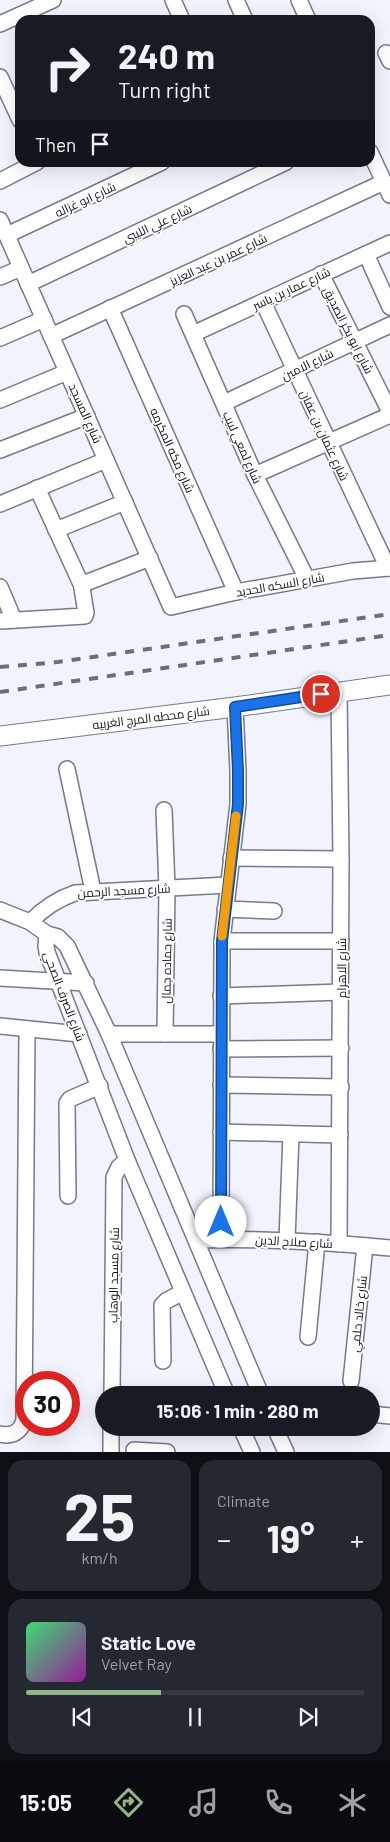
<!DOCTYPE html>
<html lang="en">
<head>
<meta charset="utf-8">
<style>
  :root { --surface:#171b24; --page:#242831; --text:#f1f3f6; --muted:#9ea1a6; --line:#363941; --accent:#92b58a }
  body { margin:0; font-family:Barlow,Cairo,sans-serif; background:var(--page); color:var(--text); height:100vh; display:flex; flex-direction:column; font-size:19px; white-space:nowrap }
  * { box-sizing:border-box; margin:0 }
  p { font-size:16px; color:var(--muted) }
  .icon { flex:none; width:28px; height:28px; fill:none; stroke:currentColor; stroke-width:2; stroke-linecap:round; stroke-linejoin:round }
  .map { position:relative; height:1452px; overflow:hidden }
  .drawer { display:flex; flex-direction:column; gap:8px; padding:8px; background:#0d0f14; flex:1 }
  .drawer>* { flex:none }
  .guide { position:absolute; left:15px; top:15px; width:360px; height:152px; border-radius:15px; box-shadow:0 5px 20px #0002; background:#171b24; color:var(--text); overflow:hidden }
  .speed { position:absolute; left:15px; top:1371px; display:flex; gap:10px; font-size:25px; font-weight:700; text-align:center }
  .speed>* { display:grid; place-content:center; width:65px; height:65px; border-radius:50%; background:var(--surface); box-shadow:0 5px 20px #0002; line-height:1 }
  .speed .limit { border:8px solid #d22; background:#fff; color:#111 }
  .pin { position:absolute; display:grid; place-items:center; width:42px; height:42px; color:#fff; margin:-21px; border:2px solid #fff; border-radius:50%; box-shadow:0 1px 5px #0007 }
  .me { position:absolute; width:55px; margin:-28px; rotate:0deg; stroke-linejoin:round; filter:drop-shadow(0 0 4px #0008) }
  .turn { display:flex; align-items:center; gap:18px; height:105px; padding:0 20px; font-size:22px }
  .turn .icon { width:65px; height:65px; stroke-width:2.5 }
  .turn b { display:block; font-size:35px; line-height:42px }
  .then { display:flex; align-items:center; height:48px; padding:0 20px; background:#0003; gap:10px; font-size:19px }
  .big { font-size:38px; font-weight:700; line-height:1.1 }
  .drawer .tile { flex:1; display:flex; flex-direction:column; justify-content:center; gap:8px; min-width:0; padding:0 18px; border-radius:15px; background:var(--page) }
  .drawer .dial { align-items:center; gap:0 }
  .dial b { font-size:65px; line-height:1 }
  .song { display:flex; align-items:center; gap:15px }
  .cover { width:60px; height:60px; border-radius:8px; background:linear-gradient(135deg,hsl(140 70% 55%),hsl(300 70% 35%)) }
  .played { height:5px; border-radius:2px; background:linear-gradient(90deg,var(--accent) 40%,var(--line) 40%) }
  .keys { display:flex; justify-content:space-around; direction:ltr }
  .heat { display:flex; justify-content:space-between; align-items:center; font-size:28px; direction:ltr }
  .drawer .tiles { flex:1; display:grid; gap:8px; grid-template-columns:1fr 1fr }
  .tile:last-child { grid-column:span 2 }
  .trip { position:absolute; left:95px; top:1386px; width:285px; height:50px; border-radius:25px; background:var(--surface); box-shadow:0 5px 20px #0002; font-weight:700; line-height:50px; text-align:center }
  .dock { display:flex; height:80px; justify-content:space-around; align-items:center; background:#090b0e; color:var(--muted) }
  .dock .icon { width:35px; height:35px }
  .dock .selected { color:var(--accent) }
  .dock b { font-size:22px; color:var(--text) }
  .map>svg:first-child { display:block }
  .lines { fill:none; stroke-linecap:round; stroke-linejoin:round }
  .minor-casing { stroke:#76798f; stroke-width:18 }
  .major-casing { stroke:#76798f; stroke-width:21 }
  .minor { stroke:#fff; stroke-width:15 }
  .major { stroke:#fff; stroke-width:19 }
  .rail { stroke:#6d6f78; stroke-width:4; stroke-dasharray:9 9; stroke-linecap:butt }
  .route-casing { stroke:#114b97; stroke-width:12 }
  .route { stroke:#1a73e8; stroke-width:9 }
  .slow { stroke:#f59e0b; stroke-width:9 }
  .labels { text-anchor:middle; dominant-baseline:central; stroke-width:4; stroke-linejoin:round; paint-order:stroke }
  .street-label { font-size:12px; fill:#101119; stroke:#fff }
</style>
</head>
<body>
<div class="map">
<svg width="390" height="1452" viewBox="0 0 390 1452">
  <rect width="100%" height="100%" fill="#f1f3fd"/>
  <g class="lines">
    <!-- minor casing -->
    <g class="minor-casing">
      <g id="minor">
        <path d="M173,0L182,20"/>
        <path d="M236,0L245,20"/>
        <path d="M299,0L308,20"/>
        <path d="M0,24L53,0"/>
        <path d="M386,53L390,61"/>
        <path d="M0,77L20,120"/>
        <path d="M370,152L390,195"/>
        <path d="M0,181L37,162"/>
        <path d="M0,220L171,607L236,592L353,571L390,568"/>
        <path d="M7,235L162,162"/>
        <path d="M366,254L390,307"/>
        <path d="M321,274L390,412"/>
        <path d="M0,277L21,268"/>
        <path d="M28,284L286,162"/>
        <path d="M263,302L388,568"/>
        <path d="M110,308L236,592"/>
        <path d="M184,314L255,475L307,579"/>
        <path d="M193,334L390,243"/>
        <path d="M51,336L384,182"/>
        <path d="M0,338L44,319"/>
        <path d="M0,400L67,372"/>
        <path d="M224,403L390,325"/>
        <path d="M0,450L87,416"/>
        <path d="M255,475L390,415"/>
        <path d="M37,488L82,586"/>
        <path d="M0,504L106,460"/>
        <path d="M56,530L125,502"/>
        <path d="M0,587L14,620"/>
        <path d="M0,621L85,616L86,613L82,588L83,584L150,558"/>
        <path d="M67,769L93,891"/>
        <path d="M164,810L167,888L165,1034"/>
        <path d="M231,858L341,859"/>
        <path d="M225,909L274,911"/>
        <path d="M0,910L30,922L47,934L58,937L67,946L109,1034L261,1395"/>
        <path d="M30,922C44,908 57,899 75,893L228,885"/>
        <path d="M47,934L46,946L47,952L127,1160L227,1395"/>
        <path d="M222,941H341"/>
        <path d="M0,978L86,983"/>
        <path d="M221,996L341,992"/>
        <path d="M0,1026L79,1034"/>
        <path d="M109,1034H221"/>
        <path d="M221,1049L341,1048"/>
        <path d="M221,1085L341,1087"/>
        <path d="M221,1132L340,1135"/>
        <path d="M68,1196L67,1103L70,1099L100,1086"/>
        <path d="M221,1239L222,941L238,804V771L235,707"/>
        <path d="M197,1240C262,1238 325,1242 390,1248"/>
        <path d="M287,1240L291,1134"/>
        <path d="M339,1244L341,859L339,692"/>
        <path d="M308,1337L317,1242"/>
        <path d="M163,1361L162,1305L166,1301L183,1292"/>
        <path d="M351,1381L365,1246"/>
        <path d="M112,1395L114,1177L119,1167L127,1160"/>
        <path d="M371,1414L390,1416"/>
        <path d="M241,1428L252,1452"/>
        <path d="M275,1428L286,1452"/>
        <path d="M0,1434C12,1437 21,1432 24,1420L27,1029"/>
        <path d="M134,1450L167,1452"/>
        <path d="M111,1452V1428"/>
      </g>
    </g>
    <!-- major casing -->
    <g class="major-casing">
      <path id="major" d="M0,736L235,707L390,685"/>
    </g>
    <!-- minor -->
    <use href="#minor" class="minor"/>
    <!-- major -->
    <use href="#major" class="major"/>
    <!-- rail -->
    <g class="rail">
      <path d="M0,667L58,662L390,614"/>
      <path d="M0,692L390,635"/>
    </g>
  </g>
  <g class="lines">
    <!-- route casing -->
    <g class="route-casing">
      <path id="route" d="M221,1222L222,941L238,804V771L235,707L321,694"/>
    </g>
    <!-- route -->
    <use href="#route" class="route"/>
    <!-- slow -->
    <path class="slow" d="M222,936L236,816"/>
  </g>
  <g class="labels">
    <!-- street labels -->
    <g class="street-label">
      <text transform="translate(85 199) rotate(-25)">شارع ابو غزاله</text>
      <text transform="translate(157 223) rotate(-25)">شارع علي الليبي</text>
      <text transform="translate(218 259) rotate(-25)">شارع عمر بن عبد العزيز</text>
      <text transform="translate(291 288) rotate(-25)">شارع عمار بن ياسر</text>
      <text transform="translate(349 330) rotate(63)">شارع ابو بكر الصديق</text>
      <text transform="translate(307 364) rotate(-26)">شارع الامين</text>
      <text transform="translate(86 413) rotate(66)">شارع المسجد</text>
      <text transform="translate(325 435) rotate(65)">شارع عثمان بن عفان</text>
      <text transform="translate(243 447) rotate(66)">شارع لمعي لبيب</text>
      <text transform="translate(173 450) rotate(66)">شارع مكه المكرمه</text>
      <text transform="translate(280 584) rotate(-10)">شارع السكه الحديد</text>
      <text transform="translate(151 717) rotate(-7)">شارع محطه المرج الغربيه</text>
      <text transform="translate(124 890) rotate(-3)">شارع مسجد الرحمن</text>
      <text transform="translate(166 961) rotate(-89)">شارع حماده جمال</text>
      <text transform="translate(341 968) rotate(-90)">شارع الاهرام</text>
      <text transform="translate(65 996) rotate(69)">شارع الصرف الصحي</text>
      <text transform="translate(294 1241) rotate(3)">شارع صلاح الدين</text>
      <text transform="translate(113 1275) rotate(-89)">شارع مسجد الوهاب</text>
      <text transform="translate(358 1314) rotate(-84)">شارع خالد حلمي</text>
    </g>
  </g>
</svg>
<div class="speed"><div class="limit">30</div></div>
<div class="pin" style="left:321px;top:694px;background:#d93025"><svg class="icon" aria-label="arrive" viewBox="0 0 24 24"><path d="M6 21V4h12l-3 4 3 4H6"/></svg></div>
<svg class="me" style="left:221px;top:1222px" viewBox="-20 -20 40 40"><circle r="19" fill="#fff"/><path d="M0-13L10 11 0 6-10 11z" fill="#1a73e8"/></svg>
<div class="trip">15:06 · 1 min · 280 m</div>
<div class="guide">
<div class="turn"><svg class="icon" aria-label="right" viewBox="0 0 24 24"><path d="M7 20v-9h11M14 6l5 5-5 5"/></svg><div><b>240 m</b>Turn right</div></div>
<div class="then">Then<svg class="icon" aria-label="arrive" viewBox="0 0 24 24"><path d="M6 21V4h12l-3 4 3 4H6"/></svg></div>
</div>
</div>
<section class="drawer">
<div class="tiles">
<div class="tile dial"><b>25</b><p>km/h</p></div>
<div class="tile"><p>Climate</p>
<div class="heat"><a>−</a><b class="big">19°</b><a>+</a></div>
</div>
<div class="tile">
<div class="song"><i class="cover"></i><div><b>Static Love</b><p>Velvet Ray</p></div></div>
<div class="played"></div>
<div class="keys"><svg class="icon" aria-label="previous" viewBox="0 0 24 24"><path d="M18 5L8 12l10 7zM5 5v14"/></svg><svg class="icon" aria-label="pause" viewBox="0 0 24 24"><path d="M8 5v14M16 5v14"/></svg><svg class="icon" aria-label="next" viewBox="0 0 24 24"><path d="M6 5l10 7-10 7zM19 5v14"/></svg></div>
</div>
</div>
</section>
<nav class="dock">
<b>15:05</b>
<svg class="icon selected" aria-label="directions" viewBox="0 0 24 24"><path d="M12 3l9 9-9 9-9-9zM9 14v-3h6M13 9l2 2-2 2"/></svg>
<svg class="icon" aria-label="music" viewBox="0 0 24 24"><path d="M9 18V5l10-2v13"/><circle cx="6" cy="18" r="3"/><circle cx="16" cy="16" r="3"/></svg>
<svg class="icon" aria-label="phone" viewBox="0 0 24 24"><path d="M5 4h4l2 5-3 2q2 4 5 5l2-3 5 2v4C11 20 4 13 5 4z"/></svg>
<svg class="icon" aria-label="climate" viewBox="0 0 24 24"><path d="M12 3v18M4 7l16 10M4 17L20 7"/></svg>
</nav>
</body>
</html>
